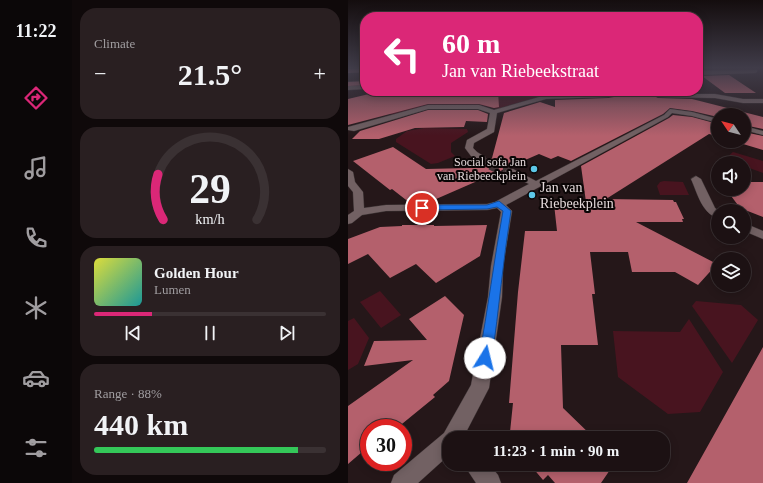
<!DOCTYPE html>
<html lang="en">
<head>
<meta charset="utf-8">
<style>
  :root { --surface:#1c1113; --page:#291f21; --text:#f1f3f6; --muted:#a09da0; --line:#3a3133; --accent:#db2777 }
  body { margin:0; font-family:Georgia,serif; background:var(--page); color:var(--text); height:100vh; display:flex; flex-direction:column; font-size:15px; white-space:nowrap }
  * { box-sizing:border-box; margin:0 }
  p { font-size:13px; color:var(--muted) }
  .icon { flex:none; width:22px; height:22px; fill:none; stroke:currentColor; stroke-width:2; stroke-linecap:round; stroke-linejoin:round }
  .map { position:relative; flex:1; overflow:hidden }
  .panel { display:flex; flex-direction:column; gap:8px; padding:8px; background:#0f090a; width:276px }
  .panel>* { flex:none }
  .banner { position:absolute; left:12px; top:12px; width:343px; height:84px; border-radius:16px; box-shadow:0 2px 10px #0003,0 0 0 1px var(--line); background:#db2777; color:#fff; overflow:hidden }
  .needle { width:26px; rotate:305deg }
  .fabs { position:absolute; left:363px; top:108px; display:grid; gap:8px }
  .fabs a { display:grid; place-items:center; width:40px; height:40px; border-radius:50%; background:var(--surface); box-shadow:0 2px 10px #0003,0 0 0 1px var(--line); font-size:20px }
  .speed { position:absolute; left:12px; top:419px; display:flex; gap:8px; font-size:20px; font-weight:700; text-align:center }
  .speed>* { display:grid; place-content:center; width:52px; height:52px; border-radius:50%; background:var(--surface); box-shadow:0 2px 10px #0003,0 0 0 1px var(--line); line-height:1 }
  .speed .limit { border:6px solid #d22; background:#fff; color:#111 }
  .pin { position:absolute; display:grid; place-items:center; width:34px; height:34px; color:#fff; margin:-17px; border:2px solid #fff; border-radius:50%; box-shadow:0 1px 4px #0007 }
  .me { position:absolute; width:44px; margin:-22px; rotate:9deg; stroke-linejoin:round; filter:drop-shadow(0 0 3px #0008) }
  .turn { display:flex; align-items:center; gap:14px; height:84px; padding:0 16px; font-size:18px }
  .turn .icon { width:52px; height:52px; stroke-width:2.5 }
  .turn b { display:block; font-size:28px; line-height:34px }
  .big { font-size:30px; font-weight:700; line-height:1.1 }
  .panel .card { flex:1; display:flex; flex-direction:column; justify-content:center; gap:6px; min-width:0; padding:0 14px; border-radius:16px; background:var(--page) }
  .panel .dial { align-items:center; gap:0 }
  .dial svg { height:104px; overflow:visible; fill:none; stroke:var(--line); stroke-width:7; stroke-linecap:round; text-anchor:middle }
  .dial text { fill:var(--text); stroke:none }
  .song { display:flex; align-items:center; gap:12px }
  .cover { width:48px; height:48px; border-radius:6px; background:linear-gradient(135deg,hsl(60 70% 55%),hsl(180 70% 35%)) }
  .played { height:4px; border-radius:2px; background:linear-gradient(90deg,var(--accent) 25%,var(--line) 25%) }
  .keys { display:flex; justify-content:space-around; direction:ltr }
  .heat { display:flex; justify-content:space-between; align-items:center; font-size:22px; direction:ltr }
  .charge { height:6px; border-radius:3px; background:linear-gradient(90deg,#34c759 88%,var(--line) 0) }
  .trip { position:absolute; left:94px; top:431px; width:228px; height:40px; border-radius:16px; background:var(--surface); box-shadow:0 2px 10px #0003,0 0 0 1px var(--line); font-weight:700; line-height:40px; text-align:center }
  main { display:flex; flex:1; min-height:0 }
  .dock { display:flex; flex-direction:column; width:72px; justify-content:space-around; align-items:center; background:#0b0708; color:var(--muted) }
  .dock .icon { width:28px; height:28px }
  .dock .selected { color:var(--accent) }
  .dock b { font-size:18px; color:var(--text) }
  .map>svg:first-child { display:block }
  .green { fill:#48141f }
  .building { fill:#b4606c }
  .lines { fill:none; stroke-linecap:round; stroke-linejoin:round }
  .minor-tunnel { stroke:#423436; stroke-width:9; stroke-dasharray:9 4.5; stroke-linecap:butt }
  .minor-casing { stroke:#3c3334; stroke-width:1 }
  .primary-casing { stroke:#3c3334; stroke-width:1 }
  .minor { fill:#726163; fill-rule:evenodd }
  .primary { fill:#b66976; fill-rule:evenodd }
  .route { fill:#1a73e8; stroke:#114b97 }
  .poi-dot { fill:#5dc7e8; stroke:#0a0505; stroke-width:1.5 }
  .labels { text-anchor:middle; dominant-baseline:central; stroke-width:4; stroke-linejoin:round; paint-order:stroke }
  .far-poi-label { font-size:12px; fill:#e4dadb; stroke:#0a0505; text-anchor:end }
  .poi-label { font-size:14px; fill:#e4dadb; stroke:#0a0505; text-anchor:start }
</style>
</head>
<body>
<main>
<nav class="dock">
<b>11:22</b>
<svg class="icon selected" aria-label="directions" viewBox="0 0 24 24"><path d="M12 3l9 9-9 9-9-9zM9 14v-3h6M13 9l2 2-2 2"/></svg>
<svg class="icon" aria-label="music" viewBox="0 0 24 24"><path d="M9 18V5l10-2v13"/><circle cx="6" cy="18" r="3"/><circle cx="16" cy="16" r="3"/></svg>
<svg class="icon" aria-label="phone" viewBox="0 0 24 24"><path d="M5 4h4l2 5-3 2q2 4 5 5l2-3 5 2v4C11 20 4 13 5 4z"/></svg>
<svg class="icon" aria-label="climate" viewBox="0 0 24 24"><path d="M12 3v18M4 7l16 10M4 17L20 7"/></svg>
<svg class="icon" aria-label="car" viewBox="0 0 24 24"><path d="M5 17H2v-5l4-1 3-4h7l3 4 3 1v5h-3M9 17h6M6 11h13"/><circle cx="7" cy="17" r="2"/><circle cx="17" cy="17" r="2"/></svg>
<svg class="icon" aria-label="filters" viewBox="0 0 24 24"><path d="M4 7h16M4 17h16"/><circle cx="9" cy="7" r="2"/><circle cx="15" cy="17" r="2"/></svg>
</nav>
<section class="panel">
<div class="card"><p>Climate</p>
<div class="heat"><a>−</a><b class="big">21.5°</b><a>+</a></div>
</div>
<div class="card dial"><svg viewBox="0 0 100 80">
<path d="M14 69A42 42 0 1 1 86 69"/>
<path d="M14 69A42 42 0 0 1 10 34" stroke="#db2777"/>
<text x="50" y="56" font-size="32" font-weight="700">29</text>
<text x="50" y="72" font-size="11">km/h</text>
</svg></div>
<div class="card">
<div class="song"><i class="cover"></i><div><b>Golden Hour</b><p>Lumen</p></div></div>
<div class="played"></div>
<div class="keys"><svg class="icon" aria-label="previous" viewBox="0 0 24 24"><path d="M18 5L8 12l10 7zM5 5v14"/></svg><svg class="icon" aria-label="pause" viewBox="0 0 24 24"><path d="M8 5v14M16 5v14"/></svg><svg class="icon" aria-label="next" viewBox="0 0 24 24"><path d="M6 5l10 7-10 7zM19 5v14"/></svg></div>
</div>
<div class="card"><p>Range · 88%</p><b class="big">440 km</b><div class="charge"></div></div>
</section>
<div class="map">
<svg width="415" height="483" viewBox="0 0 415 483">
  <rect width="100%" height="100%" fill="#251719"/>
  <!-- green -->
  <g class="green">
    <path d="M211,91H250L251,94L195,96L171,104L150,109L133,105L76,107L44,115L37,111L0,108L27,101L152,96L156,93Z"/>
    <path d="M76,128L119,129L120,132L103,143V152L107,156L90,163L83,164L48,142V139L59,131Z"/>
    <path d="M385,152L415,161V173L396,166V163H386L376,160Z"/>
    <path d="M316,181L335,182L341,195H312L309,186L312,182Z"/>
    <path d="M32,291L53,315L33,328L12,302Z"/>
    <path d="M348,301L393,305L410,320L384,363L344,306Z"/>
    <path d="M6,318L21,338L10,364L0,370V321Z"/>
    <path d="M341,319L375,372L352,412L320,414L270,377L265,331L332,332Z"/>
  </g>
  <!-- building -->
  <g class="building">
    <path d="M381,75L408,93H377L354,76Z"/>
    <path d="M44,91H150L151,107L146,108L131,104H80L0,125V99L21,94L43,93Z"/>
    <path d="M277,91H337L336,92H312L309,94L308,97L310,98L344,99L415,117V129L396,125V115H370V117L344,111L322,108L315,114L223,161L210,156L203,159L191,154L79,203H62L44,189L42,190L5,161L45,147L78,169L121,168L144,158L156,113L192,102L207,107V100L260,98L266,97L263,92H278Z"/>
    <path d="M80,110H130L140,114L139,122L118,121L116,127L67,128L31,139H4L12,131Z"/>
    <path d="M325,115L344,117L370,124V136L361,134L258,199L325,200L326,202H328L336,219H334L335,222H288L369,264L350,285L327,272H284L280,252H242L247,294H244L250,345H213L215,408L246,438H168L162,432L165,403H161L170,292L177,231H209L206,204L217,202H238L233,166L321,118Z"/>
    <path d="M396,132L415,136V150L385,141H396Z"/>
    <path d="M396,182H415V217L392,208L378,189H396Z"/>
    <path d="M54,225H86V226L139,225L132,256L88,283L68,264L42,278L20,254L0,264V239L32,227L54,226Z"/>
    <path d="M97,296L116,315L101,381L85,395L87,397L49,428H21V446L0,464V406L65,360L16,366L26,341L79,340L61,319Z"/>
    <path d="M415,347V483H339L353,458Z"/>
    <path d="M187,464H266L253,483H207L200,475L195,480L184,467Z"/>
  </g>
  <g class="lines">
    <!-- minor-tunnel -->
    <path class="minor-tunnel" d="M133,157L134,161L152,170L162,171"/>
    <!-- minor casing -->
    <g class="minor-casing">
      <g id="minor">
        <path d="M409,70V72L407,73L350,75V71Z"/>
        <path d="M17,85V89L0,90V86Z"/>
        <path d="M258,94L260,95V97L198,99L149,113L146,132L126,143L125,148L129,152L137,157L133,160L123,156L117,148L119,140L139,129L142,113L130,109H80L6,131L0,130V127L80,105H131L146,110L198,95Z"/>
        <path d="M312,94H367L395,99H415V103H395L367,98L310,97V95Z"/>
        <path d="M322,109L344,112L370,119V123L344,116L324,113L320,117L158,205L164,211L155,266L154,297L141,388L115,438H101V455L70,483H43L46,475L96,433L123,385L140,297L143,266L153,212L149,208L139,210L38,211L14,215L4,223L0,224V215L6,211L5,192L0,186V169L5,172L7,182L15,192L16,208L38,205L139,204L147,202L181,184L159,173L157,171L159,169H165L188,181L316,115Z"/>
        <path d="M396,126L415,131V135L396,130Z"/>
        <path d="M348,176L353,179L367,208L371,211H370V218C354,214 349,192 343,179Z"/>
        <path d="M396,223L415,231V239L396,231Z"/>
        <path d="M116,464H141L150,475L153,483H128L120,471Z"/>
      </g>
    </g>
    <!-- primary casing -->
    <g class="primary-casing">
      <g id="primary">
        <path d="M17,68V72L0,73V69Z"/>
        <path d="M17,81V85L0,86V82Z"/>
      </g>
    </g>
    <!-- minor -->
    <use href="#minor" class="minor"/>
    <!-- primary -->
    <use href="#primary" class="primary"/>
  </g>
  <!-- sky -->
  <linearGradient id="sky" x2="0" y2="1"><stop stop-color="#140d0e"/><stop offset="0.5" stop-color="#403c49"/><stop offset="1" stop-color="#403c49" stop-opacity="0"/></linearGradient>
  <rect width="415" height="136" fill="url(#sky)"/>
  <!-- route -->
  <path class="route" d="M151,201L163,211C155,260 151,309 144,358L142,362L137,363L133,362L131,358C140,309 146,260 155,211L149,207L139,209L74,210L70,208L74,205H139Z"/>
  <!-- markers -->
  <g class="poi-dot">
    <circle cx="186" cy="169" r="4"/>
    <circle cx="184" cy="195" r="4"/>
  </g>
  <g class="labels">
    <!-- far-poi labels -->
    <g class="far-poi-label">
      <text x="178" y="162">Social sofa Jan<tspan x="178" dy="14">van Riebeeckplein</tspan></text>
    </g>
    <!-- poi labels -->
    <g class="poi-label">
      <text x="192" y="187">Jan van<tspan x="192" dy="16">Riebeekplein</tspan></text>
    </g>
  </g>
</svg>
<div class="fabs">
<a><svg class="needle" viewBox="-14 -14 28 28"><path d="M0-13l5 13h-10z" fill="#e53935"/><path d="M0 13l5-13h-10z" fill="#a09da0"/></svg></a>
<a><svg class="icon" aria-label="sound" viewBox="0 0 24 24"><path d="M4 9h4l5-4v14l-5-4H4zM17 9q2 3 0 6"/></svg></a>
<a><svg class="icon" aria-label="search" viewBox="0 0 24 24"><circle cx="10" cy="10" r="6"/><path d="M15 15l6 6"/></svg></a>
<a><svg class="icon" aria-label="layers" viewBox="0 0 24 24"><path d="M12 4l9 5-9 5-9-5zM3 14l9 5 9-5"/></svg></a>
</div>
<div class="speed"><div class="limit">30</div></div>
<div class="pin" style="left:74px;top:208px;background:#d93025"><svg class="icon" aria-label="arrive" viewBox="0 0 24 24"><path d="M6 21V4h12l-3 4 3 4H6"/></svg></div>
<svg class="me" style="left:137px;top:358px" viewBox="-20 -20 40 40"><circle r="19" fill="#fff"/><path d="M0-13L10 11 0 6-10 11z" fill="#1a73e8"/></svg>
<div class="trip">11:23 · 1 min · 90 m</div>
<div class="banner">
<div class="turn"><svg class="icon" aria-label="left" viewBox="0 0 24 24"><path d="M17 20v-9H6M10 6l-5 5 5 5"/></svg><div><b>60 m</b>Jan van Riebeekstraat</div></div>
</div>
</div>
</main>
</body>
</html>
